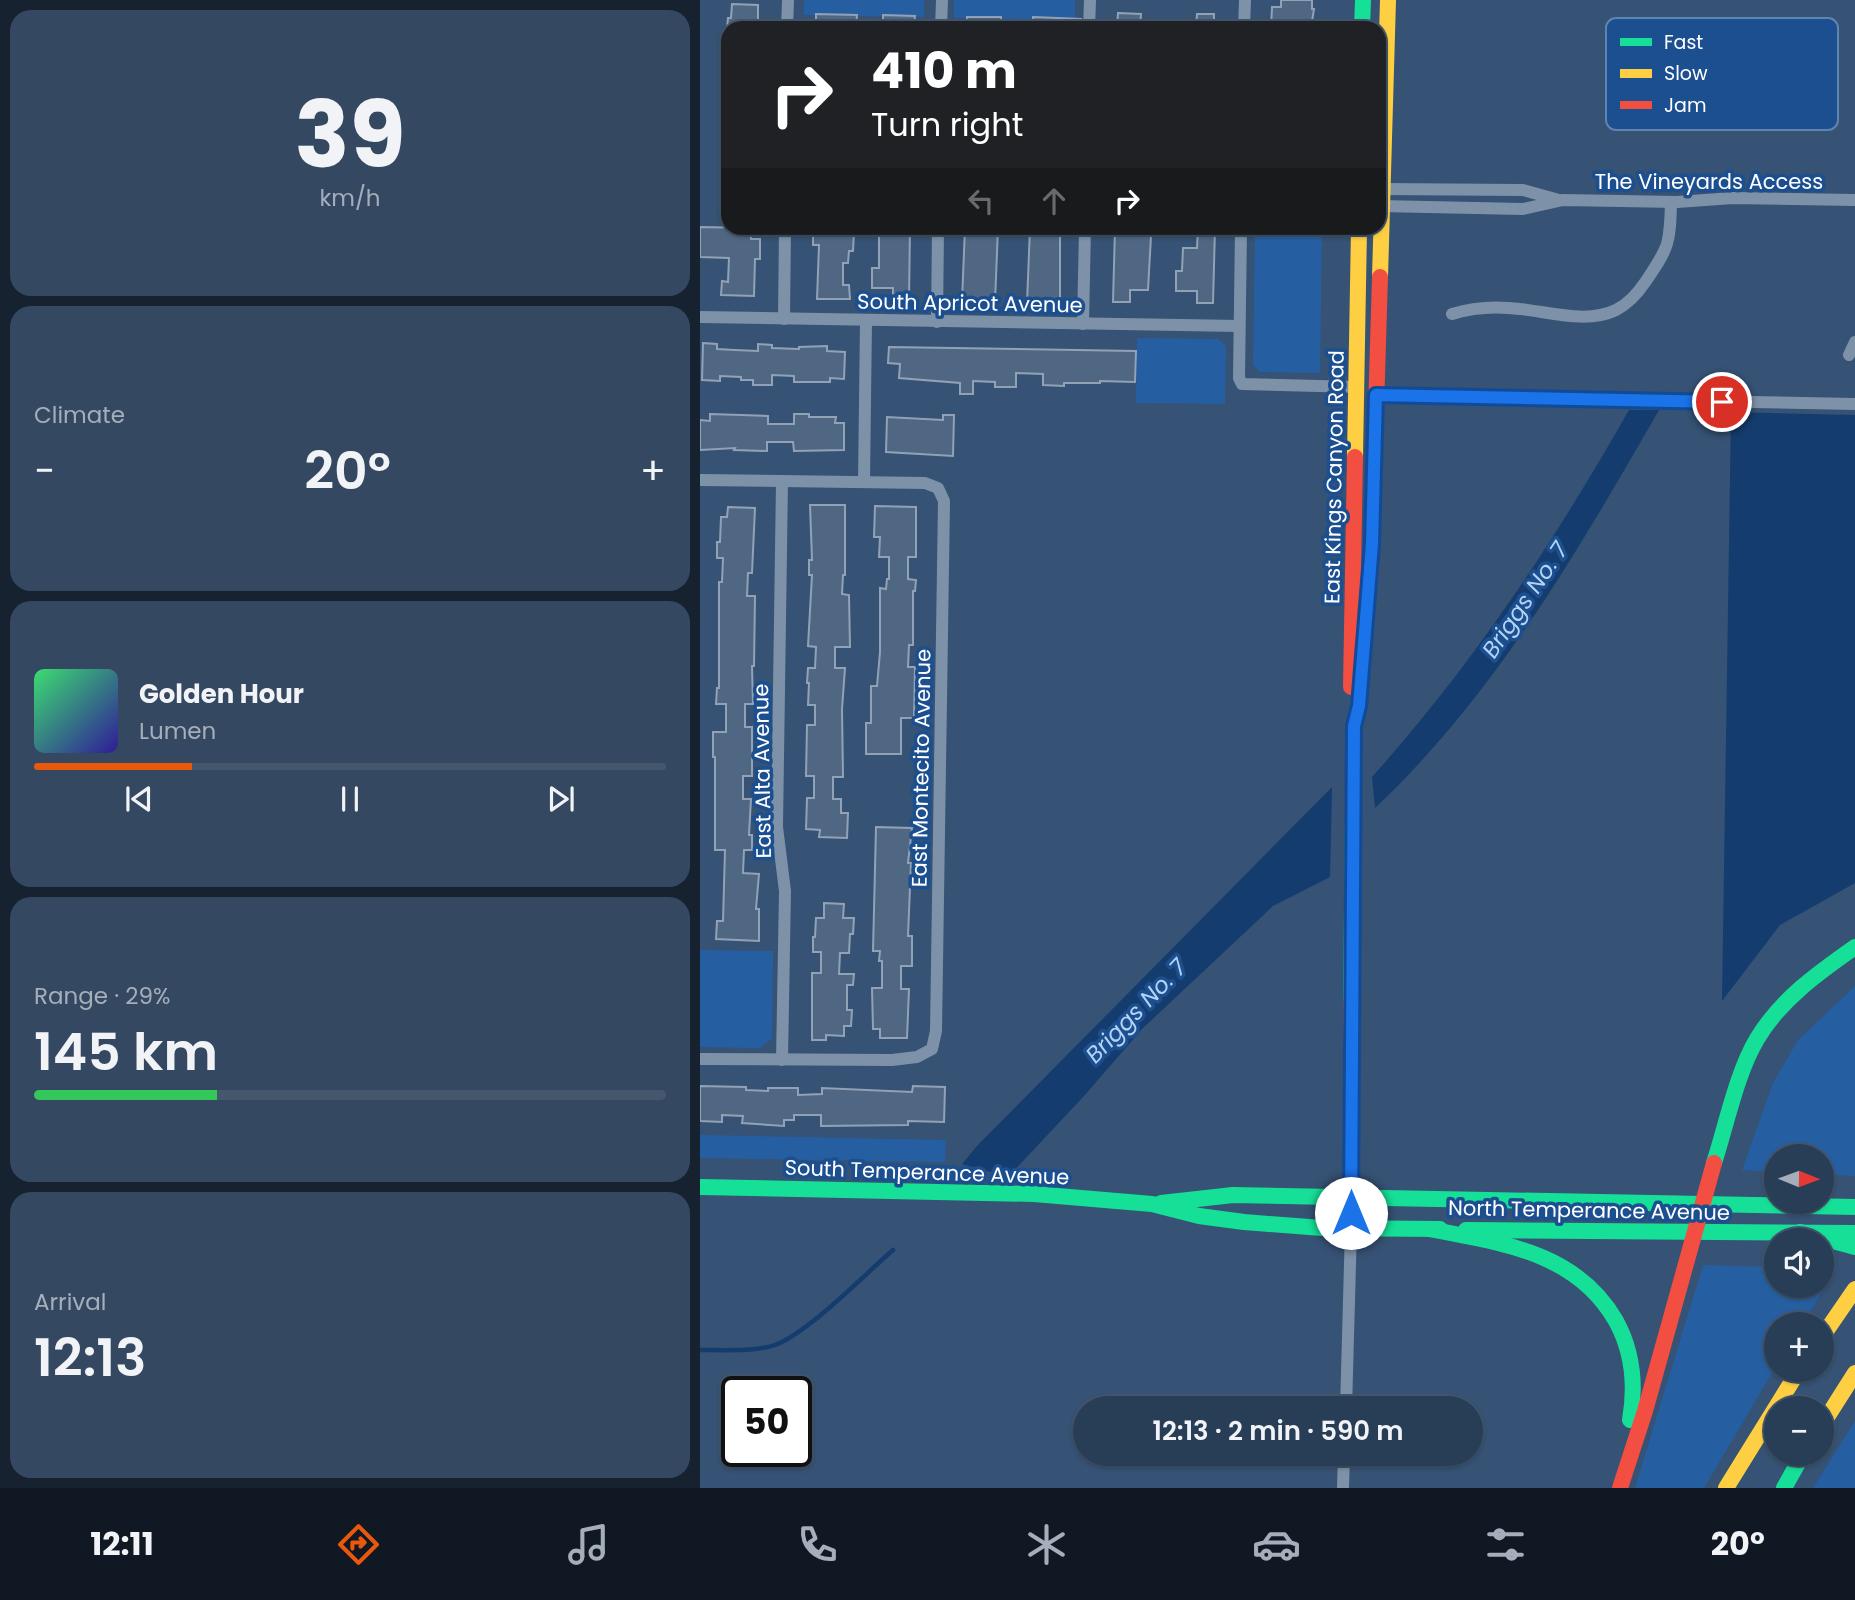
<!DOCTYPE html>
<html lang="en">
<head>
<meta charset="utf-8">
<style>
  :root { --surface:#283e57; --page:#344961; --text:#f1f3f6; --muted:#a5aeba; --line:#44576d; --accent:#ea580c }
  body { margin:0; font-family:Poppins,sans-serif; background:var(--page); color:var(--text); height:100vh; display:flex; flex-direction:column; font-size:26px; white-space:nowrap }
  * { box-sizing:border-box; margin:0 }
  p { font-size:23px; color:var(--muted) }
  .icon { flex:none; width:38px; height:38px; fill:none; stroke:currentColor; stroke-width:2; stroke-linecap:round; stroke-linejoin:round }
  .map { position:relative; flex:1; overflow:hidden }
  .panel { display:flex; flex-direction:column; gap:10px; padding:10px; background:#162230; width:700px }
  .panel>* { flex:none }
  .hud { position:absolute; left:21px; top:21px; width:665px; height:214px; border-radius:21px; box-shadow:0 2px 5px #0004,0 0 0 2px var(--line); background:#202124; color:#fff; overflow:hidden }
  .needle { width:46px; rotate:91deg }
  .tools { position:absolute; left:1064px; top:1144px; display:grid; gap:14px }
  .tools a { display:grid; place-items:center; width:70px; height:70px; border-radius:50%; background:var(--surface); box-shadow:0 2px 5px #0004,0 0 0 2px var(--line); font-size:35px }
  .speed { position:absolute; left:21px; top:1376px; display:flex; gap:14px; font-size:35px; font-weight:700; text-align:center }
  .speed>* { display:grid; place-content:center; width:91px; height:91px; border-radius:50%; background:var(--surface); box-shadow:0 2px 5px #0004,0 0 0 2px var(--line); line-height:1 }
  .speed .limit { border:4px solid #111; border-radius:10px; background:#fff; color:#111 }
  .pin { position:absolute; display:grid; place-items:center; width:60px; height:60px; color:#fff; margin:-30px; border:4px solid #fff; border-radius:50%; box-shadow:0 2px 7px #0007 }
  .me { position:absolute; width:77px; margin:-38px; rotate:0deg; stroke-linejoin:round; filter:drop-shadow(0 0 5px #0008) }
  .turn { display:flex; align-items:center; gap:24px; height:147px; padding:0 35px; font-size:32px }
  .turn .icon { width:91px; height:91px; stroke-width:2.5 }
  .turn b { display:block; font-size:49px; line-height:60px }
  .lanes { display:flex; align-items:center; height:66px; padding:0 35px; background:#0003; justify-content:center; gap:35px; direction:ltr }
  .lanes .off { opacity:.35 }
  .big { font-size:52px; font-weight:600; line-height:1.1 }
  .panel .widget { flex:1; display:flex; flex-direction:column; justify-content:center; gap:10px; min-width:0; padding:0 24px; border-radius:21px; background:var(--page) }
  .panel .dial { align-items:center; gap:0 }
  .dial b { font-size:91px; line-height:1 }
  .song { display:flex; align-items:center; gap:21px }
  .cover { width:84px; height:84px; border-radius:10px; background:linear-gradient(135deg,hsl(140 70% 55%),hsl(250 70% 35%)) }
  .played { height:7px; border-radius:4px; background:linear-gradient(90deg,var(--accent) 25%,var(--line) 25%) }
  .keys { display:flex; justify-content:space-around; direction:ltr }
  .heat { display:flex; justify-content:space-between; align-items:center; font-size:38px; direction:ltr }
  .charge { height:10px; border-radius:5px; background:linear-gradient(90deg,#34c759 29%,var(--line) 0) }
  .trip { position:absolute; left:373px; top:1396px; width:410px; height:70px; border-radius:35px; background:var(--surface); box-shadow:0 2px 5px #0004,0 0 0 2px var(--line); font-weight:600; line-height:70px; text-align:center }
  .tabs { display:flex; height:112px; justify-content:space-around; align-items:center; background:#101923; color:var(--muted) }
  .tabs .icon { width:49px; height:49px }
  .tabs .on { color:var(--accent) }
  .tabs b { font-size:32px; color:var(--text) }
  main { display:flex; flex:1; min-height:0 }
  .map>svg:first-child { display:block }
  .green { fill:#265fa1 }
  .water { fill:#153c6e }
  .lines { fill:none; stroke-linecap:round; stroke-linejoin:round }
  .stream { stroke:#153c6e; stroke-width:4.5 }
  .building { fill:#506783; stroke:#92a2b6; stroke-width:2 }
  .street { stroke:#7d92a8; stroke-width:12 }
  .fast { stroke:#16e098; stroke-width:16 }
  .slow { stroke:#ffcf43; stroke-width:16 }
  .jam { stroke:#f24e42; stroke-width:16 }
  .route-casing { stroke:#114b97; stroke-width:18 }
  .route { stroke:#1a73e8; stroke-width:12 }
  .labels { text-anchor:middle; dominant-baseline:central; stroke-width:7; stroke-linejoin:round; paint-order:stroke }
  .street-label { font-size:21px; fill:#fff; stroke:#1b4f8f }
  .water-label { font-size:23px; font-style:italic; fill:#b5d3f5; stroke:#1b4f8f }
  .key { fill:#1b4f8f; stroke:#5f84b1; stroke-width:2 }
  .key-label { font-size:19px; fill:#fff }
</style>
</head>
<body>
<main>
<section class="panel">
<div class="widget dial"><b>39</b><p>km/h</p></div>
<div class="widget"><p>Climate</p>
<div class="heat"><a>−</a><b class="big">20°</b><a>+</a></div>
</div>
<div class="widget">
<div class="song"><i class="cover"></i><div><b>Golden Hour</b><p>Lumen</p></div></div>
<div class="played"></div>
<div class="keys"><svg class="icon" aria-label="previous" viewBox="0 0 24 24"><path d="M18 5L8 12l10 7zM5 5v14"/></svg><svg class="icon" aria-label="pause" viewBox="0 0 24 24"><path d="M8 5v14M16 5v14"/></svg><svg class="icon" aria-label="next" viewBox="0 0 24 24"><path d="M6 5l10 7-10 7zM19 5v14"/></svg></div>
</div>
<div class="widget"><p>Range · 29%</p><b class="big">145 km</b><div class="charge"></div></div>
<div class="widget"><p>Arrival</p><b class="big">12:13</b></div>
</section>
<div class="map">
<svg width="1155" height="1488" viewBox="0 0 1155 1488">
  <rect width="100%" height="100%" fill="#365274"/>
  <!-- green -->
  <g class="green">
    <path d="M104,0H224V17L104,15Z"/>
    <path d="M254,0H375V20L254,18Z"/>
    <path d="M555,228H622L620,373L560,372L553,365Z"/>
    <path d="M437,338L518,339L526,346L525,404L436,403Z"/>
    <path d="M0,950L73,951L72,1038L60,1048L0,1047Z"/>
    <path d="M1155,986V1176L1122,1174V1157H1076V1172L1042,1170L1073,1083L1098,1040Z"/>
    <path d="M0,1135L246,1140L245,1162L0,1158Z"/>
    <path d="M1003,1265L1076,1267V1286H1122V1267L1124,1268L1125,1287L1102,1325H1076V1366L1004,1488H935Z"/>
    <path d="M1155,1421V1488H1113Z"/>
  </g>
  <!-- water -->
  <g class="water">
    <path d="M929,410H959C878,551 794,696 675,808L672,777C775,662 853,543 929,410Z"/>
    <path d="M1031,412L1155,415V883L1080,925L1022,1001Z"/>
    <path d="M632,787L630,877L573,906L442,1029L384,1096L308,1177L262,1164L277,1146Z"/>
  </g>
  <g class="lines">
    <!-- stream -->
    <path class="stream" d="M0,1350C22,1350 55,1352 75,1345C109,1332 164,1275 193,1250"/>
  </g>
  <!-- building -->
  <g class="building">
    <path d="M581,0H612V9H614L611,28H571L572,7H581Z"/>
    <path d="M32,4L58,5V28H27L28,18H31Z"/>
    <path d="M418,13L441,14L440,28H417Z"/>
    <path d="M116,14L157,15L156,28H116Z"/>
    <path d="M497,14H514V28H496Z"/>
    <path d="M183,15L215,16L214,28H183Z"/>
    <rect x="267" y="17" width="34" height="11"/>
    <path d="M333,17L381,19L380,28H333Z"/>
    <path d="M0,227L51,228V239H60V259H55L54,296L21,295L22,281L28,282L29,258L0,257Z"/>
    <path d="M179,228H210L209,300H193V288H172V268H179Z"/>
    <path d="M265,228H298L295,302L262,301Z"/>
    <path d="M330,228H360V303H327Z"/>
    <path d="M415,228H447L446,236H451L448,290H430V302H413Z"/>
    <path d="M498,228H515L513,303H497V291H476V271H482L483,248H497Z"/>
    <path d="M113,231L154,232L153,251H149L148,263H143V285H149L150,299H117L119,245H113Z"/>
    <path d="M3,343L17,344V349L35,350L58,351V344L72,345V348L99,349V347L127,346V351L145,352L144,379L130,378V382H94V376L72,375V385H53V380H41V377L20,376V381L2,380Z"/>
    <path d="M189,347L436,351L435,382L400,381V383H364V386L343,385V374L316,373V387H295V382L273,381V394H260V383L199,378L200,364L188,363Z"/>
    <path d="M10,414L68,416V424H94V414H109V417H136L135,423H144V450L94,451L93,442H67V451L34,450L35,448L0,450V420L10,421Z"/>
    <path d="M243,415H254L253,456L186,452L187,417L243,420Z"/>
    <path d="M110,505H145V575H143L142,594L149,595L150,647H135V668H145L142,709L143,777H133V799H141V813H148L147,838L119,837L120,830L106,829L107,798H114V776H106L107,725H115V705H108L109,683H107L108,668H115L116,647L108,646L112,575H109V560H112Z"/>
    <path d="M175,506L216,507V557H208V579L216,580L215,591H213V645H209L208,667H215L214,718H201V754H166V723H171V686H177L180,652V588L186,589L187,579H189V557H179L180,537H174Z"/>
    <path d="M28,507L55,508L52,573H48L47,596H55L54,666H52L53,704H45V727H52V776H43V799H51L49,835H52V850H44L43,873L59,874L56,909H59V941L16,939L17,921H23L25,850H15V757H13V732H26V704H16L17,688H19V582H22L23,558H17V542H20L21,517H27Z"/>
    <path d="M176,827L212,828L208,863H211L208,936H212V966H201V989H209L207,1038H180V1029H173L172,988H182V961H179L180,951H173Z"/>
    <path d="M124,903L144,904L143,918H154L153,934H150L149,953H140L139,974H154L153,985H147V1010H152L151,1026H144V1036L126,1035V1040H112V973H121V952H113V937H115L116,918H124Z"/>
    <path d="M0,1086L46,1087V1090L68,1091V1088H98V1095L122,1094V1088L212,1092L213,1086L245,1087L244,1122L208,1121V1125L121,1126V1115H94V1120H84V1126L42,1123L43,1116L22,1115V1122L0,1121Z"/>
  </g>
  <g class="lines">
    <!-- street -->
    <g class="street">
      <path d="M87,28L88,0"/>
      <path d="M241,28L242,0"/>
      <path d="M389,28L390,0"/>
      <path d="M544,28L545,0"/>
      <path d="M679,189L823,190L859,200"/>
      <path d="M679,206L823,209L863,200L977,202L1033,198L1155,200"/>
      <path d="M541,228L539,378L542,384L657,387"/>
      <path d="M752,314C774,307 797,306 820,309C850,312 887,324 916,310C928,304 938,293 946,281C969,247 970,244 971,202"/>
      <path d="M0,317L539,326"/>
      <path d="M84,319L85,228"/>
      <path d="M237,322L238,228"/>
      <path d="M383,324L385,228"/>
      <path d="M1149,355L1155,342"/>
      <path d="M676,395L1155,404"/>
      <path d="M0,480L225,483L238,488L244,501L236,1031L232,1049L217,1057L192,1060L0,1059"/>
      <path d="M82,481L77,827L85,891L82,1060"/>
      <path d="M164,482L166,320"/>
      <path d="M646,1409L651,1228"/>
      <path d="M643,1488L644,1454"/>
    </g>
    <!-- fast -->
    <g class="fast">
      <path d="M662,28L663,0"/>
      <path d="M651,1002L654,726L659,706L664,647"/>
      <path d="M1014,1163C1026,1126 1037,1072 1057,1039C1080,1000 1118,973 1155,947"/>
      <path d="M0,1187L334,1194L452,1204L499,1216L544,1222L622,1228L740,1229"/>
      <path d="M461,1203L533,1195L1155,1207"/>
      <path d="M729,1229C800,1243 876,1251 916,1321C933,1352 936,1385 930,1420"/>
      <path d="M766,1230L1155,1233"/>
      <path d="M1100,1232L1155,1247"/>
      <path d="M1084,1488L1103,1454"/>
    </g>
    <!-- slow -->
    <g class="slow">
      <path d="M680,277L688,0"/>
      <path d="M655,457L659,228"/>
      <path d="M1122,1337L1155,1289"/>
      <path d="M1122,1425L1155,1373"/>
      <path d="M1026,1488L1099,1370"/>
    </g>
    <!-- jam -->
    <g class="jam">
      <path d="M664,647L672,544L680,277"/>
      <path d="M651,687L655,457"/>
      <path d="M651,1002V1228"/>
      <path d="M920,1488L945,1411L1014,1163"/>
    </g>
  </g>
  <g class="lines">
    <!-- route casing -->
    <g class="route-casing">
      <path id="route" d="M651,1213L654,726L659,706L672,544L676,395L1022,402"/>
    </g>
    <!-- route -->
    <use href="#route" class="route"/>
  </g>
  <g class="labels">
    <!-- street labels -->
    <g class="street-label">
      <text x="1009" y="181">The Vineyards Access</text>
      <text transform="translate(270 303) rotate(1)">South Apricot Avenue</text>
      <text transform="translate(634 477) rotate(-89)">East Kings Canyon Road</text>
      <text transform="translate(221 768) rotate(-89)">East Montecito Avenue</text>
      <text transform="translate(62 771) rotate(-91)">East Alta Avenue</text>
      <text transform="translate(227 1172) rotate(2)">South Temperance Avenue</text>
      <text transform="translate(889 1210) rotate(1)">North Temperance Avenue</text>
    </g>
    <!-- water labels -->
    <g class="water-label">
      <text transform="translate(825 600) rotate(-56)">Briggs No. 7</text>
      <text transform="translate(436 1011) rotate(-46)">Briggs No. 7</text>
    </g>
  </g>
  <!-- legend -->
  <rect x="906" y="18" width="232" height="112" rx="10" class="key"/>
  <rect x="920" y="38" width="32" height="8" fill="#16e098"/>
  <rect x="920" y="69" width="32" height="9" fill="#ffcf43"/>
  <rect x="920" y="101" width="32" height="8" fill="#f24e42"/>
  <g class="key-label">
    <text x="964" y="49">Fast</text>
    <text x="964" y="80">Slow</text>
    <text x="964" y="112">Jam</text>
  </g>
</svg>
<div class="tools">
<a><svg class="needle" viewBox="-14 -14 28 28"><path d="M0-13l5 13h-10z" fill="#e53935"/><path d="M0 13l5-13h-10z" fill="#a5aeba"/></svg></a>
<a><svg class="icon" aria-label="sound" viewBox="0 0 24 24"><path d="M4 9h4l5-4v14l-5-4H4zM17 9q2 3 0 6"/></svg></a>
<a>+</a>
<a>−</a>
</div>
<div class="speed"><div class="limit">50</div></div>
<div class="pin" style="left:1022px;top:402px;background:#d93025"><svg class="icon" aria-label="arrive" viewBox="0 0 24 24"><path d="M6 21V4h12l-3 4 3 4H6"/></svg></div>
<svg class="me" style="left:651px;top:1213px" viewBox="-20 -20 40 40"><circle r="19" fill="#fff"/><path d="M0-13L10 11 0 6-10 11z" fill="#1a73e8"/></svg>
<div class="trip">12:13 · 2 min · 590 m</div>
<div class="hud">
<div class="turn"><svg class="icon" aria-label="right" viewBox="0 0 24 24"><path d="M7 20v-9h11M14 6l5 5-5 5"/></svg><div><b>410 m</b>Turn right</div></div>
<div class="lanes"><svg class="icon off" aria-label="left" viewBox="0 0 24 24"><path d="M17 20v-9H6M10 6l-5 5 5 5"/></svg><svg class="icon off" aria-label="ahead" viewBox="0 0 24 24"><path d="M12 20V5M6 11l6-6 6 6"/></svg><svg class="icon" aria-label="right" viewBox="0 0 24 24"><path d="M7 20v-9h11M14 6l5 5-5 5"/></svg></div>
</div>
</div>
</main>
<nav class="tabs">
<b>12:11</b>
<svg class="icon on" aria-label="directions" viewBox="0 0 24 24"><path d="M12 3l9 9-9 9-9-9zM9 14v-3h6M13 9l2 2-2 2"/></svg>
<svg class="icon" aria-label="music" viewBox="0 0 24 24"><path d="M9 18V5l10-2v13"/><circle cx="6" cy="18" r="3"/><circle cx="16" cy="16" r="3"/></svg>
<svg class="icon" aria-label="phone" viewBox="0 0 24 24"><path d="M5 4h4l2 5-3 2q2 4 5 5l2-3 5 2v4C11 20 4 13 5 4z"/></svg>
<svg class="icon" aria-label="climate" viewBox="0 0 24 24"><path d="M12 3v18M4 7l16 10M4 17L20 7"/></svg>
<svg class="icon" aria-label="car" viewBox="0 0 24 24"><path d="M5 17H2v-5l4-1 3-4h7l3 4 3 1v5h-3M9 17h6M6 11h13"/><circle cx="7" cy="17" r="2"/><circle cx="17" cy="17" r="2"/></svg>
<svg class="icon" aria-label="filters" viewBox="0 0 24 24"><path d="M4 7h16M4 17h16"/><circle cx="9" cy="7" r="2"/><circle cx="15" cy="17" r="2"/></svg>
<b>20°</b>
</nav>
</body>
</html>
